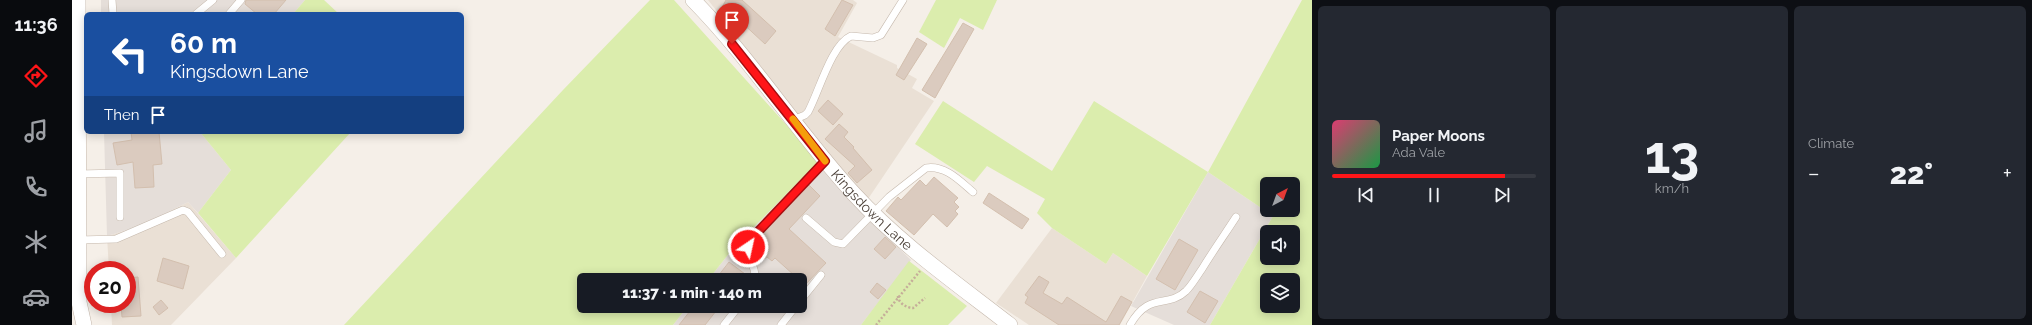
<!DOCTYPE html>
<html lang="en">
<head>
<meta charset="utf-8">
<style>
  :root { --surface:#171b24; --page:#242831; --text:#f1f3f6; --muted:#9ea1a6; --line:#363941; --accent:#ff1518 }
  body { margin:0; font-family:Raleway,sans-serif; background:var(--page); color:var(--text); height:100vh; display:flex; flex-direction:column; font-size:15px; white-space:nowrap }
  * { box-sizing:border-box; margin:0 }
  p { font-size:13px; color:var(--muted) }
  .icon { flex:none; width:22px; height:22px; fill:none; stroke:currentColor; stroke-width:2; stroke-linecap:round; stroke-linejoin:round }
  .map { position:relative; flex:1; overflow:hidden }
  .sheet { display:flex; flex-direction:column; gap:6px; padding:6px; background:#0d0f14; width:720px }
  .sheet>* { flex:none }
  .hud { position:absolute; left:12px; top:12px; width:380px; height:122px; border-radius:6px; box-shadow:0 2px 10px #0003; background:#1a4fa0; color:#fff; overflow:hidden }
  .needle { width:26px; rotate:41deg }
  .buttons { position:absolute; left:1188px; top:177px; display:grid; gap:8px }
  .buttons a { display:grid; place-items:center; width:40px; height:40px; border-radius:6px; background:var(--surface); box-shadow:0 2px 10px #0003; font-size:20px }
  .speed { position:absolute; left:12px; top:261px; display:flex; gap:8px; font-size:20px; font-weight:700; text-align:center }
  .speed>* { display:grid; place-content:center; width:52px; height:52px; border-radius:50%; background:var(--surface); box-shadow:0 2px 10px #0003; line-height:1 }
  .speed .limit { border:6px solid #d22; background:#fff; color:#111 }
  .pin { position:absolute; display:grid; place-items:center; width:34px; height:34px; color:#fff; margin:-41px -17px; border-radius:50% 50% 50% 0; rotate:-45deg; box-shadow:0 0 4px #0007 }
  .pin .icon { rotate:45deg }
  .me { position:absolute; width:44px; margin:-22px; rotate:34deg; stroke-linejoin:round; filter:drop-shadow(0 0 3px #0008) }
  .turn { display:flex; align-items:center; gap:14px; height:84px; padding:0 20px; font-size:18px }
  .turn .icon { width:52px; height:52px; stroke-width:2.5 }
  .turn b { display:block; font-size:28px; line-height:34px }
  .then { display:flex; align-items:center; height:38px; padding:0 20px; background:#0003; gap:8px; font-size:15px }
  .big { font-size:30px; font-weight:800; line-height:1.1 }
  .sheet .tile { flex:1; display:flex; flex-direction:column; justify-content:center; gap:6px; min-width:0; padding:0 14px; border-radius:6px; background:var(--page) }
  .sheet .dial { align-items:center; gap:0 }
  .dial b { font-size:52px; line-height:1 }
  .song { display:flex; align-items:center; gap:12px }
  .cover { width:48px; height:48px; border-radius:6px; background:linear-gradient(135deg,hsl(340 70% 55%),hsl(140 70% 35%)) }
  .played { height:4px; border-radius:2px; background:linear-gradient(90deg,var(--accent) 85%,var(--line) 85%) }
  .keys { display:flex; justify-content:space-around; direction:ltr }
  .heat { display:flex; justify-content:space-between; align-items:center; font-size:22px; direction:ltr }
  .sheet .tiles { flex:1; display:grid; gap:6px; grid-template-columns:repeat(3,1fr) }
  .trip { position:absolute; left:505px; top:273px; width:230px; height:40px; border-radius:6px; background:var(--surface); box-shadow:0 2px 10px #0003; font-weight:800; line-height:40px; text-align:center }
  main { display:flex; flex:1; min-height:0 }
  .tab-bar { display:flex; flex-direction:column; width:72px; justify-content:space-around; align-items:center; background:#090b0e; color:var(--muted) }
  .tab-bar .icon { width:28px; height:28px }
  .tab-bar .current { color:var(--accent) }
  .tab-bar b { font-size:18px; color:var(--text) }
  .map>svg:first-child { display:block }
  .residential { fill:#eae0d5 }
  .industrial { fill:#e5ded9 }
  .green { fill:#dbedad; fill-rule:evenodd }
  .building { fill:#dbcbbf; stroke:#d3bfae }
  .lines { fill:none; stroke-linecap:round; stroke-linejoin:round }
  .service-casing { stroke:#c5b8ac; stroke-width:8 }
  .minor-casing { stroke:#c5b8ac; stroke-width:16 }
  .path { stroke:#c5ae99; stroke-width:2.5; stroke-dasharray:2 2; stroke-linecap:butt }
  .service { stroke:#fff; stroke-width:7 }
  .minor { stroke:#fff; stroke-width:15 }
  .route-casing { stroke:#a60e10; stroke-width:10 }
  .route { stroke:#ff1518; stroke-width:7 }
  .slow { stroke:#f59e0b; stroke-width:7 }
  .labels { text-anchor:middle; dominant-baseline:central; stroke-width:3; stroke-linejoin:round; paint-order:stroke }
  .street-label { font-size:14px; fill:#493e36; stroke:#fff }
</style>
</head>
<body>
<main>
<nav class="tab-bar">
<b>11:36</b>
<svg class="icon current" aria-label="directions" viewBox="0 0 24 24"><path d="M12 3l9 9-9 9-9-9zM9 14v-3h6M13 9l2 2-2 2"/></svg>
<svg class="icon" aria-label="music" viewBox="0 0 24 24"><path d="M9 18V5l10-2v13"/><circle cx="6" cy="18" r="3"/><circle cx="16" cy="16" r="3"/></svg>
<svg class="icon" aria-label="phone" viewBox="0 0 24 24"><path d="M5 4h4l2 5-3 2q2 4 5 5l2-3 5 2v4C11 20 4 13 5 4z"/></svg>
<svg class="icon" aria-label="climate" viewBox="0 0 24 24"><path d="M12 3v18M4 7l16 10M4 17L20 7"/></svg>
<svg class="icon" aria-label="car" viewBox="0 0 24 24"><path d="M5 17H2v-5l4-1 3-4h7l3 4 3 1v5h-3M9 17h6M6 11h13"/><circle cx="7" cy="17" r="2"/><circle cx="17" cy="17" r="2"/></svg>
</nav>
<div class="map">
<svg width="1240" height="325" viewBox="0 0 1240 325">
  <rect width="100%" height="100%" fill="#f5efe8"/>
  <!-- residential -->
  <g class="residential">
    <path d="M636,0H781L785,3L766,37L825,65V68L845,79L840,88L862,101L796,199L783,187Z"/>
    <path d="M116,202L164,258L99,325H40L39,304H55V270H37L35,236L71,225Z"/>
    <path d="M980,228L1034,264L1041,253L1075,276L1048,325H957L924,303Z"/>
  </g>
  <!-- industrial -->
  <g class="industrial">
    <path d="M29,0H233L221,14H29Z"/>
    <path d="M32,132H128L159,170L126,213L116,202L71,225L35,236Z"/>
    <path d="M747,161L799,221L839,260L789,325H601L616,306H728V280H636L663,246Z"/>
    <path d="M1136,172L1201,216L1138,325H1102L1059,306Z"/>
  </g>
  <!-- green -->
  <g class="green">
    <path d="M233,0H252L267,14H221Z"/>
    <path d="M578,0H602L747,161L663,246L636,280H512V306H616L601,325H272L491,90Z"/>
    <path d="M864,0H925L911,30L888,18L872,48L847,32Z"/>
    <path d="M1230,0H1240V325H1138L1201,216L1136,172L1075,276L1041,253L1034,264L980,228L965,213L973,199L915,166L902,182L843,144L871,101L980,171L1022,101L1136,172ZM1195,184H1221V210H1195ZM1195,232H1221V258H1195ZM1195,280H1221V306H1195Z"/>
    <path d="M128,132H279L164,258L126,213L159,170Z"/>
    <path d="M837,261L895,306L876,325H789Z"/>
  </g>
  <!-- building -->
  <g class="building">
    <path d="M174,0H214L202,14H185L173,4Z"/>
    <path d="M654,0H670L704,31L693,44L667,20L648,11Z"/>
    <path d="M770,0L781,5L763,36L753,29Z"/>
    <path d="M891,23L902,29L863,98L850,90Z"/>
    <path d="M845,38L855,44L832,80L824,75Z"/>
    <path d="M756,100L771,114L761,125L746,111Z"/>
    <path d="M767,124L776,132L772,137L782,147L781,148L800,170L785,183L776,173L783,166L753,139Z"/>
    <path d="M59,132H87L90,164L81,165L82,187L63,188L61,162L45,165L41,143L60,140Z"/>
    <path d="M862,177L886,198L882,202L887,207L883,211L886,214L875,227L861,214L842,235L814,211L826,197L829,200L848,180L854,186Z"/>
    <path d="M737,185L748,196L717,229L754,263L733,285L703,258L700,261L695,257L693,259L682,250L688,244L685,242L686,239Z"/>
    <path d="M917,193L957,219L950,229L911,203Z"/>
    <path d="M813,237L824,247L813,259L802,249Z"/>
    <path d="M1107,239L1126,250L1103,290L1084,279Z"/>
    <path d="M91,258L117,266L111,289L85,281Z"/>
    <path d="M657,262L673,274L669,280H643Z"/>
    <path d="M967,276L977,282L971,293L990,304L995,297L1034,322L1049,296L1060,302L1047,325H987L953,303L956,297L953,295Z"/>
    <path d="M66,277L69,316L50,317L49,304H55V278Z"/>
    <path d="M805,283L814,290L806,299L798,292Z"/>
    <path d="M1128,291L1146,301L1133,323L1115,312Z"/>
    <path d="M89,300L96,308L87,315L81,307Z"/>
    <path d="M622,306H648L633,325H607Z"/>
  </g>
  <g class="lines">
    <!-- service casing -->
    <g class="service-casing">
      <g id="service">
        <path d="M40,0L41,14"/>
        <path d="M124,14L141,0"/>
        <path d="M157,14L169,0"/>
        <path d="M721,120L733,115L736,112C747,92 759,45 779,36L801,38L809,35L831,0"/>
        <path d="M7,174L48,173V217"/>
        <path d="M734,218L762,242L771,244L817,197L854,168C873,165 887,180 901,192"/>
        <path d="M7,240L44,239L111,210L116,212L150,254"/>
        <path d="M683,280C685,259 668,262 682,236L753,161"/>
        <path d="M728,301L749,275"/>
        <path d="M652,325L667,306"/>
        <path d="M709,325L724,306"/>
        <path d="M1058,325C1077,291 1095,309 1114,291C1120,285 1125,276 1130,269C1141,251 1153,234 1164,217"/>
      </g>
    </g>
    <!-- minor casing -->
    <g class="minor-casing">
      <g id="minor">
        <path d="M6,0L7,302L12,325"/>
        <path id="s1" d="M621,0C680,60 725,132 782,194C828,244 884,283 938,325"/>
      </g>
    </g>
    <!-- path -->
    <g class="path">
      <path d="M826,296C826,303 835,308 841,308L853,298"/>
      <path d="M804,325L848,271"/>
    </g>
    <!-- service -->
    <use href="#service" class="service"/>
    <!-- minor -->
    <use href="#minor" class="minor"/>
  </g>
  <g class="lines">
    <!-- route casing -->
    <g class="route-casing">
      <path id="route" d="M660,44L753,161L682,236L676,247"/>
    </g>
    <!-- route -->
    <use href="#route" class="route"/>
    <!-- slow -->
    <path class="slow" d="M721,119L753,161"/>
  </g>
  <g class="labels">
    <!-- street labels -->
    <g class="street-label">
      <text stroke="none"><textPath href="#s1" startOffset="276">Kingsdown Lane</textPath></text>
    </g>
  </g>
</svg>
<div class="buttons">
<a><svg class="needle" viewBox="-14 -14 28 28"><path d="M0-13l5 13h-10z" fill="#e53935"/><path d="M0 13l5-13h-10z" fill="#9ea1a6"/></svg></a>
<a><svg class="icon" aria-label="sound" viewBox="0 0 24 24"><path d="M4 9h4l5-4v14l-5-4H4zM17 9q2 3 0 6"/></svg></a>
<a><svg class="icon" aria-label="layers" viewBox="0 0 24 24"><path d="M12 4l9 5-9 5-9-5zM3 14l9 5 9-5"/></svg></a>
</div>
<div class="speed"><div class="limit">20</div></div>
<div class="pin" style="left:660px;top:44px;background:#d93025"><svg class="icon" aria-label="arrive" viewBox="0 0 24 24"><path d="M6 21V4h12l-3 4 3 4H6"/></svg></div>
<svg class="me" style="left:676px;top:247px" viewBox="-20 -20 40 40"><circle r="17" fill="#ff1518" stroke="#fff" stroke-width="3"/><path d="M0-11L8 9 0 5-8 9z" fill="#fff"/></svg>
<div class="trip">11:37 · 1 min · 140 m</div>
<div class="hud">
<div class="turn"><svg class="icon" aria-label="left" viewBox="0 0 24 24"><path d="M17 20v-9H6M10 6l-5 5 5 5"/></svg><div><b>60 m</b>Kingsdown Lane</div></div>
<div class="then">Then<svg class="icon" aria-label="arrive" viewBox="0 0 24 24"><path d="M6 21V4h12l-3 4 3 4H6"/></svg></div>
</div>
</div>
<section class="sheet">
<div class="tiles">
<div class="tile">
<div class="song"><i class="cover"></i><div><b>Paper Moons</b><p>Ada Vale</p></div></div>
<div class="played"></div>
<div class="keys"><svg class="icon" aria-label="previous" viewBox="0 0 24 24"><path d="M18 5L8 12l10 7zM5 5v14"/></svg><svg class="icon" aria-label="pause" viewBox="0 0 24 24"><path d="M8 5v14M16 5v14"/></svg><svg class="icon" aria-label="next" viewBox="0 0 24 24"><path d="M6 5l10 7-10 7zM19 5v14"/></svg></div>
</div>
<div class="tile dial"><b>13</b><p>km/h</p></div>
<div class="tile"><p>Climate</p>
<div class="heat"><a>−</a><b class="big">22°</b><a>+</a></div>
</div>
</div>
</section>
</main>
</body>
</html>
